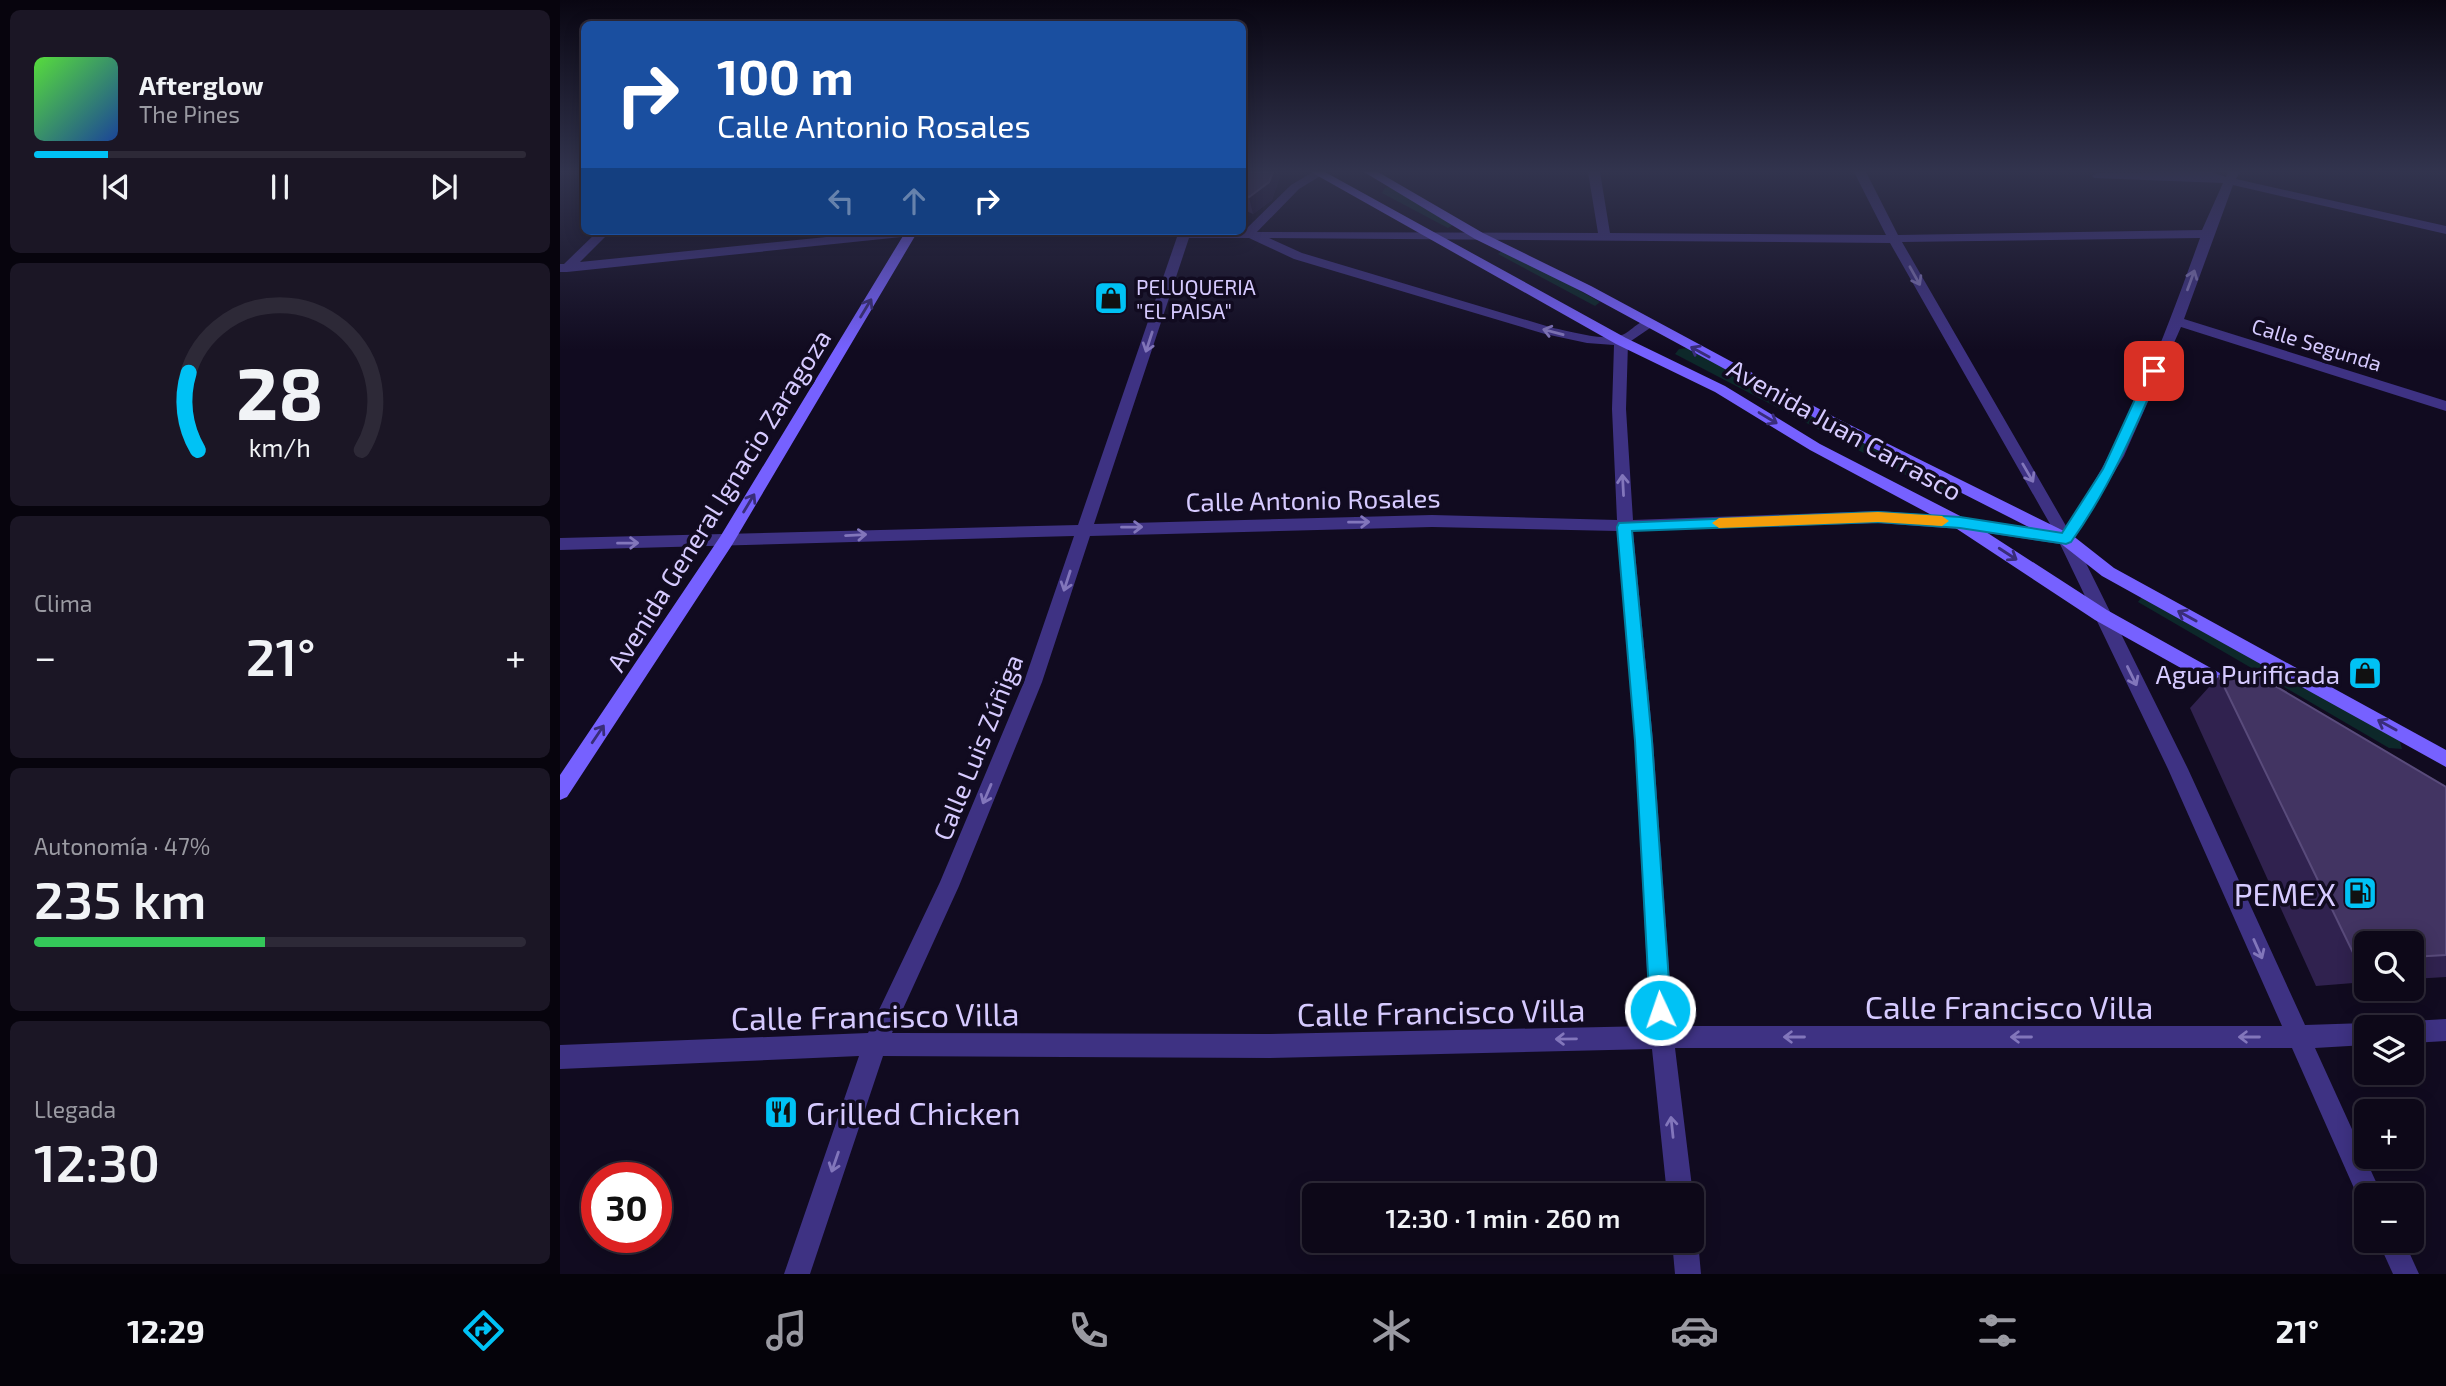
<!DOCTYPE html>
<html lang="es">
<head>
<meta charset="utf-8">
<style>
  :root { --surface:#0d0818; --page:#1b1625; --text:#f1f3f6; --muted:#9a9aa2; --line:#2d2937; --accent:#00c2f5 }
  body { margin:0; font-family:"Exo 2",sans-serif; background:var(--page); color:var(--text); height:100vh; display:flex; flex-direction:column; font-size:26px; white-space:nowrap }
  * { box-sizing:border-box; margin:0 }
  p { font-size:23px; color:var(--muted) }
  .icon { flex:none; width:38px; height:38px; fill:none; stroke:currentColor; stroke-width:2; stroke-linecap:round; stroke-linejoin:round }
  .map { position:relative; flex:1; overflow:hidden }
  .sheet { display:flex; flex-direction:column; gap:10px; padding:10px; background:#07040d; width:560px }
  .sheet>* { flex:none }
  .hud { position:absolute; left:21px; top:21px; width:665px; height:214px; border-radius:10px; box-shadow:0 4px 18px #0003,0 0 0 2px var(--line); background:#1a4fa0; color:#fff; overflow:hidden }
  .tools { position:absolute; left:1794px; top:931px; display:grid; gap:14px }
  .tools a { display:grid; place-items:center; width:70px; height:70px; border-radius:10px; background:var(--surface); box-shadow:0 4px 18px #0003,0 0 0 2px var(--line); font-size:35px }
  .speed { position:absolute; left:21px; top:1162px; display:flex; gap:14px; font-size:35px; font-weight:700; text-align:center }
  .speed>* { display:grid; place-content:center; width:91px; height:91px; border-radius:50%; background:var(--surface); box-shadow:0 4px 18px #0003,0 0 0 2px var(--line); line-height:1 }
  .speed .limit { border:10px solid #d22; background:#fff; color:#111 }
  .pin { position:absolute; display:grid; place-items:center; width:60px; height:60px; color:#fff; margin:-30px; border-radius:14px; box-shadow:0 4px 10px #0006 }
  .me { position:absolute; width:77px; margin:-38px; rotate:357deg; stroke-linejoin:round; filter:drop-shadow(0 0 5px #0008) }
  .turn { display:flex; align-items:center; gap:24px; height:147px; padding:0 21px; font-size:32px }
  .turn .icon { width:91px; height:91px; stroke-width:2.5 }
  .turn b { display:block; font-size:49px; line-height:60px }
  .lanes { display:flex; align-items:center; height:66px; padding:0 21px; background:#0003; justify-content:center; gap:35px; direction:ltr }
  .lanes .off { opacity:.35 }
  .big { font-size:52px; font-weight:600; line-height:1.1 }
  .sheet .widget { flex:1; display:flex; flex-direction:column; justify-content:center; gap:10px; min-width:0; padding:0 24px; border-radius:10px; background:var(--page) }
  .sheet .dial { align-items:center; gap:0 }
  .dial svg { height:182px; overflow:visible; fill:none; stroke:var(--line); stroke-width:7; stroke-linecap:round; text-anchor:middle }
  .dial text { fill:var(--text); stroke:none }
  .song { display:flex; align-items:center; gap:21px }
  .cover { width:84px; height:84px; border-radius:10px; background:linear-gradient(135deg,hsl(110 70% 55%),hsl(220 70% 35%)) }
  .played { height:7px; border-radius:4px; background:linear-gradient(90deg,var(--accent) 15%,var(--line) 15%) }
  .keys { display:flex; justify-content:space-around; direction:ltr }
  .heat { display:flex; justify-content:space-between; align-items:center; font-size:38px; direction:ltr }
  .charge { height:10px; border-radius:5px; background:linear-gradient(90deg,#34c759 47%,var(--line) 0) }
  .trip { position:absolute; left:742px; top:1183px; width:402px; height:70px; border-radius:10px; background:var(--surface); box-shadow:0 4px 18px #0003,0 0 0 2px var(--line); font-weight:600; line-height:70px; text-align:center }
  .menu { display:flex; height:112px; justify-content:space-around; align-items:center; background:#05030a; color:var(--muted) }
  .menu .icon { width:49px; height:49px }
  .menu .on { color:var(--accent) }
  .menu b { font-size:32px; color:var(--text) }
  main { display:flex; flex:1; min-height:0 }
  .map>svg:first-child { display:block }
  .green { fill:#0d282a }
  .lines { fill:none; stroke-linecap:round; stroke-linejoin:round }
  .lane { fill:#3e3283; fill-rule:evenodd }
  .street { fill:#3e3283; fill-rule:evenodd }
  .secondary { fill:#7661ff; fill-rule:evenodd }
  .wall { fill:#30224f }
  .shaded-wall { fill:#1c1134 }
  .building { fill:#423462; stroke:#594b7b; stroke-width:2 }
  .oneway { stroke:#8276bb }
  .oneway2 { stroke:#392d79 }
  .route { fill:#00c2f5; stroke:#007e9f; stroke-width:2 }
  .slow { fill:#f59e0b }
  .labels { text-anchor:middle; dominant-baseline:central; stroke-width:7; stroke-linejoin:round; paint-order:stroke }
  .far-poi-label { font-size:21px; fill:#d6caff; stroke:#110b20; text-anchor:start }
  .far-street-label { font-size:21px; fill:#d6caff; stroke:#110b20 }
  .street-label { font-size:26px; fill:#d6caff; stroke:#110b20 }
  .poi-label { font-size:26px; fill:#d6caff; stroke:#110b20; text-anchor:end }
  .near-poi-label { font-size:32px; fill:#d6caff; stroke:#110b20; text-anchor:end }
  .near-street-label { font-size:32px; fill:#d6caff; stroke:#110b20 }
</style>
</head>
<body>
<main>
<section class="sheet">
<div class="widget">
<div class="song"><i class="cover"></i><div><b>Afterglow</b><p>The Pines</p></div></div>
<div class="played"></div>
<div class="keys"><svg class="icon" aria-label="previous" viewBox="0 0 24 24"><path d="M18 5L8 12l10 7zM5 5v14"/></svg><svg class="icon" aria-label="pause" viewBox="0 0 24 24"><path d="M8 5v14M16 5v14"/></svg><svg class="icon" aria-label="next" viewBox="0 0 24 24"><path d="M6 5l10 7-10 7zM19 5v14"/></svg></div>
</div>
<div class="widget dial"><svg viewBox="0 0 100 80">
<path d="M14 69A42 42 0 1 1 86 69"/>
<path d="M14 69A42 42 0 0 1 10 35" stroke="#00c2f5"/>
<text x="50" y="56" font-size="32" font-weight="700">28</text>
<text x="50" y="72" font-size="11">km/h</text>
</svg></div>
<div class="widget"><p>Clima</p>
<div class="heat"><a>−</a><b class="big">21°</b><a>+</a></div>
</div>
<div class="widget"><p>Autonomía · 47%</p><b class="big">235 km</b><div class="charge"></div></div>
<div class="widget"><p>Llegada</p><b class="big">12:30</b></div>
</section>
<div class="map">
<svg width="1886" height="1274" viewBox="0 0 1886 1274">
  <rect width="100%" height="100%" fill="#110b20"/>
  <!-- green -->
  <g class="green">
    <path d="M834,186L896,223L888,228L822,193L825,188Z"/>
    <path d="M943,250L950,252L1040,302L1035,306L938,254Z"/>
    <path d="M1128,348L1385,487L1378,492L1115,354L1119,349Z"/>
    <path d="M1584,594L1839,738L1842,749L1829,748L1578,602Z"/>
  </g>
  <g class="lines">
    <!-- lane -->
    <path class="lane" d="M753,172L765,173L739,189L693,236H685V230L731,185Z"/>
    <!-- street -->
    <g class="street">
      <path d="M1028,172H1040L1050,233L1326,235L1294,172H1306L1338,235L1642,230L1663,183L1534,178L1532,176L1538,173L1652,172L1666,177L1668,172H1680L1676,179L1886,226V234L1673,185L1624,319L1886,401V411L1621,327L1564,456L1514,539L1628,769L1745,1025L1806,1023L1814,1026L1806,1027V1045L1755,1048L1822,1195H1806V1206L1801,1204L1732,1048H1115L1133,1195L1132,1196L1107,1195L1092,1049L709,1058L323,1056L250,1274H224L299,1056L0,1069V1045L308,1033L380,882L464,682L514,536L0,550V538L518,525L617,237L351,236L7,272H0V264H4L38,231H51L20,262L326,231L1038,233ZM629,238H689L734,259L985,334L1027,343L1054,345L1052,409L1057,520L872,515L534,524ZM709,238L1330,243L1494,531L1400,517L1318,511L1073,520L1066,409L1068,343L1093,326V320C1078,318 1072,333 1059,336C1043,341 1009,331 993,328L742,253ZM1640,238C1604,338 1567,438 1506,526L1342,242ZM1318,523L1400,529L1500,544L1608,769L1722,1026H1113L1093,741L1073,531ZM872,527L1057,531L1075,741L1090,1026L709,1034L332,1033L399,886L482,682L530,536Z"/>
      <path d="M1886,1019V1041L1852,1043V1027H1843L1852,1021Z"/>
      <path d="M1132,1231L1138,1241L1141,1274H1115L1112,1241H1132Z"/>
      <path d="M1818,1241H1844L1859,1274H1833Z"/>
    </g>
    <!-- secondary -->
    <g class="secondary">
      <path d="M751,172H765L1066,338L1165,386L1260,444L1406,519L1547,610L1683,686L1686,691L1683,696L1677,698L1671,696L1535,620L1394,527L1250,450L1155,392L1056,344Z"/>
      <path d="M804,172H818L923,233L1031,286L1278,419L1512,535L1554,568L1886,750V767L1542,576L1500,543L1268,425L1023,292L915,239Z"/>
      <path d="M346,231H358L172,545L7,797L0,800V775L160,537Z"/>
    </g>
  </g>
  <!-- wall -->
  <g class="wall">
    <path d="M682,172L720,176L712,200L693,214L682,209Z"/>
    <path d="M1659,676L1886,787V977L1852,979V943H1806V982L1756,986L1630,708Z"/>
  </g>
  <!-- shaded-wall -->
  <path class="shaded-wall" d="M713,172H720V176L712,200L693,214L689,197Z"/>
  <!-- building -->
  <g class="building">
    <path d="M682,172H713L709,182L689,197L682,194Z"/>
    <path d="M1690,671L1886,787V955L1852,957V943H1806V960L1797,961L1659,676Z"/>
  </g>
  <!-- one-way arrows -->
  <defs><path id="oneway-shaft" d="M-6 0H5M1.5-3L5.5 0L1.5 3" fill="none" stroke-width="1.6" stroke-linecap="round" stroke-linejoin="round" transform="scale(1.75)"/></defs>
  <g class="oneway">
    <use href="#oneway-shaft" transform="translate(1355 276) rotate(61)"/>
    <use href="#oneway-shaft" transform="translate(1631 280) rotate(-70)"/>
    <use href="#oneway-shaft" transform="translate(993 332) rotate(-165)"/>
    <use href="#oneway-shaft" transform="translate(589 342) rotate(108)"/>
    <use href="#oneway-shaft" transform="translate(1468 473) rotate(60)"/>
    <use href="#oneway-shaft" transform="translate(1063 485) rotate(-93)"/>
    <use href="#oneway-shaft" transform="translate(799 522) rotate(-1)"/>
    <use href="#oneway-shaft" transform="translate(572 527) rotate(-1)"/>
    <use href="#oneway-shaft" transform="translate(296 535) rotate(-3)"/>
    <use href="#oneway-shaft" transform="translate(68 543) rotate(-1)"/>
    <use href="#oneway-shaft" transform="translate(507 581) rotate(108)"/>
    <use href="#oneway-shaft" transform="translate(1572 676) rotate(64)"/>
    <use href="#oneway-shaft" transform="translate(427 794) rotate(113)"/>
    <use href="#oneway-shaft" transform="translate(1698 949) rotate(66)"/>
    <use href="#oneway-shaft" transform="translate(1234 1037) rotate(-180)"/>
    <use href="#oneway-shaft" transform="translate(1461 1037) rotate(-180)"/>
    <use href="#oneway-shaft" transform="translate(1689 1037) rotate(-180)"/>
    <use href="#oneway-shaft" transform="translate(1006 1039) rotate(179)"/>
    <use href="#oneway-shaft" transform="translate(1112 1127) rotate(-96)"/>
    <use href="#oneway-shaft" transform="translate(275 1162) rotate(109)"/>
  </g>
  <g class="oneway2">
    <use href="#oneway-shaft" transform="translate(306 308) rotate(-59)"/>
    <use href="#oneway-shaft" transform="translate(1140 352) rotate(-151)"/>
    <use href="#oneway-shaft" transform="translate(1208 418) rotate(31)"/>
    <use href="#oneway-shaft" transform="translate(189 503) rotate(-59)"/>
    <use href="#oneway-shaft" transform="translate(1448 554) rotate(33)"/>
    <use href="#oneway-shaft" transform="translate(1627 616) rotate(-151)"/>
    <use href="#oneway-shaft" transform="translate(1827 725) rotate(-151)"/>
    <use href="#oneway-shaft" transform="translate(38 734) rotate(-56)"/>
  </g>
  <!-- sky -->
  <linearGradient id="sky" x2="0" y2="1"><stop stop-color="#090612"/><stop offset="0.49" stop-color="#32344e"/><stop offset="1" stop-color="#32344e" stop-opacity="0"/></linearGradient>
  <rect width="1886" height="350" fill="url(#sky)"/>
  <!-- route -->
  <path class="route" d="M1594,367L1600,371C1574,431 1549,489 1511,542L1506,544L1400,528L1318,522L1072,531L1092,741L1111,1010L1108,1017L1100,1020L1093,1017L1090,1010L1075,741L1057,527L1059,523L1318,512L1400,517L1502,533L1543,469L1588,371Z"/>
  <!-- slow -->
  <path class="slow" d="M1318,512L1382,516L1389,521L1382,526L1318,522L1159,528L1152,523L1159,518Z"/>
  <!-- icons -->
  <defs>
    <g id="shop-square" transform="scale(1.75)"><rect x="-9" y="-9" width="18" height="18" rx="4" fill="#00c2f5" stroke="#110b20"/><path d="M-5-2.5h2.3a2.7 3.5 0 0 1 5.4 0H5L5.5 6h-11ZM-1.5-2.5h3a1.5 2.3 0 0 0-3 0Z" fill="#111"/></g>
    <g id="fuel-square" transform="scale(1.75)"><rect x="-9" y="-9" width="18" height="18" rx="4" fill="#00c2f5" stroke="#110b20"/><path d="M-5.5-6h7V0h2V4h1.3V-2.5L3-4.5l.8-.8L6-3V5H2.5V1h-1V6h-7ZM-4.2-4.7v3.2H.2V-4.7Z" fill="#111"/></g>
    <g id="restaurant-square" transform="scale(1.75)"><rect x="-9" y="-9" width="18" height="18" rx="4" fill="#00c2f5" stroke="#110b20"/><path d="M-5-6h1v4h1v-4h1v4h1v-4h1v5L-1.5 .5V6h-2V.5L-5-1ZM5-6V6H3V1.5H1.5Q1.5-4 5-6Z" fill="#111"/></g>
  </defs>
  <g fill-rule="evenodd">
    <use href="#shop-square" x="551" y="298"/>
    <use href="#shop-square" x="1805" y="673"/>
    <use href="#fuel-square" x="1800" y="893"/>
    <use href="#restaurant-square" x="221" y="1112"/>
  </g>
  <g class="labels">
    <!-- far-poi labels -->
    <g class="far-poi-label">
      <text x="576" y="286">PELUQUERIA<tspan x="576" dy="24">"EL PAISA"</tspan></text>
    </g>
    <!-- far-street labels -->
    <g class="far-street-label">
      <text transform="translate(1757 344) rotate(17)">Calle Segunda</text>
    </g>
    <!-- street labels -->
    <g class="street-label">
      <text transform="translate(1285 429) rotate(29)">Avenida Juan Carrasco</text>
      <text transform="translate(753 499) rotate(-1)">Calle Antonio Rosales</text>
      <text transform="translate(158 500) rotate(-58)">Avenida General Ignacio Zaragoza</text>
      <text transform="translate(417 747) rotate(-68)">Calle Luis Zúñiga</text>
    </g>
    <!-- poi labels -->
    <g class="poi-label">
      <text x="1780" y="673">Agua Purificada</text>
    </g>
    <!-- near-poi labels -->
    <g class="near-poi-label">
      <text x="1776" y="893">PEMEX</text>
      <text x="246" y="1112" text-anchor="start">Grilled Chicken</text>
    </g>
    <!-- near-street labels -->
    <g class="near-street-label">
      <text x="1449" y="1006">Calle Francisco Villa</text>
      <text transform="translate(881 1011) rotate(-1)">Calle Francisco Villa</text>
      <text transform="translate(315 1015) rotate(-1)">Calle Francisco Villa</text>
    </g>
  </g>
</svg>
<div class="tools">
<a><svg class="icon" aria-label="search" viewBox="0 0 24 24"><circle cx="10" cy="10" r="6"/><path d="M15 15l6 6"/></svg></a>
<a><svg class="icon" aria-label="layers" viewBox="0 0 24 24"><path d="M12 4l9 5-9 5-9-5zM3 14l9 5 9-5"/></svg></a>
<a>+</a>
<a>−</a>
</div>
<div class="speed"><div class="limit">30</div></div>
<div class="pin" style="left:1594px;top:371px;background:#d93025"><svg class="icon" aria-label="arrive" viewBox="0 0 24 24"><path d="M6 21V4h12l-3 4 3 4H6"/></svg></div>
<svg class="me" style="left:1100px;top:1010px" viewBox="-20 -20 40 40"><circle r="17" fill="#00c2f5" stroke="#fff" stroke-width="3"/><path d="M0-11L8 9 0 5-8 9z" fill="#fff"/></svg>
<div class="trip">12:30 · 1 min · 260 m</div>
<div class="hud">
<div class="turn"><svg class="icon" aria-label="right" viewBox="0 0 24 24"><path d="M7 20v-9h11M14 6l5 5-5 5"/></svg><div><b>100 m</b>Calle Antonio Rosales</div></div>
<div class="lanes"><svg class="icon off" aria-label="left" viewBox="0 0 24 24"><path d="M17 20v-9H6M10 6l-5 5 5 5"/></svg><svg class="icon off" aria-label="ahead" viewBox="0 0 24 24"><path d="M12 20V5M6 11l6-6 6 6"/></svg><svg class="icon" aria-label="right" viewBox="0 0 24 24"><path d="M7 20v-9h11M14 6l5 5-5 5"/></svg></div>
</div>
</div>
</main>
<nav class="menu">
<b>12:29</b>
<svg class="icon on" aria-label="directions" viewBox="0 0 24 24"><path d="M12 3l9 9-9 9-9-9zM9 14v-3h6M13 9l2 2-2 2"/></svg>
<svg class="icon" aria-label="music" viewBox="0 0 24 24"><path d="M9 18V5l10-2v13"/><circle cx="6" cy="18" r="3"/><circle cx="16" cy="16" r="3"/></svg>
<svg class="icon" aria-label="phone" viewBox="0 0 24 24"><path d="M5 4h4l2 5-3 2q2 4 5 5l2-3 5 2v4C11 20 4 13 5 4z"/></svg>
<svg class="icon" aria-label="climate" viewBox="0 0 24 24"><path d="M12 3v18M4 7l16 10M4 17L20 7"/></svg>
<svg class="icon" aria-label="car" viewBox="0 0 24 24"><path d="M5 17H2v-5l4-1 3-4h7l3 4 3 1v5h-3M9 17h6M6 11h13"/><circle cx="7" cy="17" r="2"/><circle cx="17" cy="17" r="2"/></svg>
<svg class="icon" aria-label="filters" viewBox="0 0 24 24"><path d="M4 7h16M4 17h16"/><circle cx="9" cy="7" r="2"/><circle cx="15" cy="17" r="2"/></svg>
<b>21°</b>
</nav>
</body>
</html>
